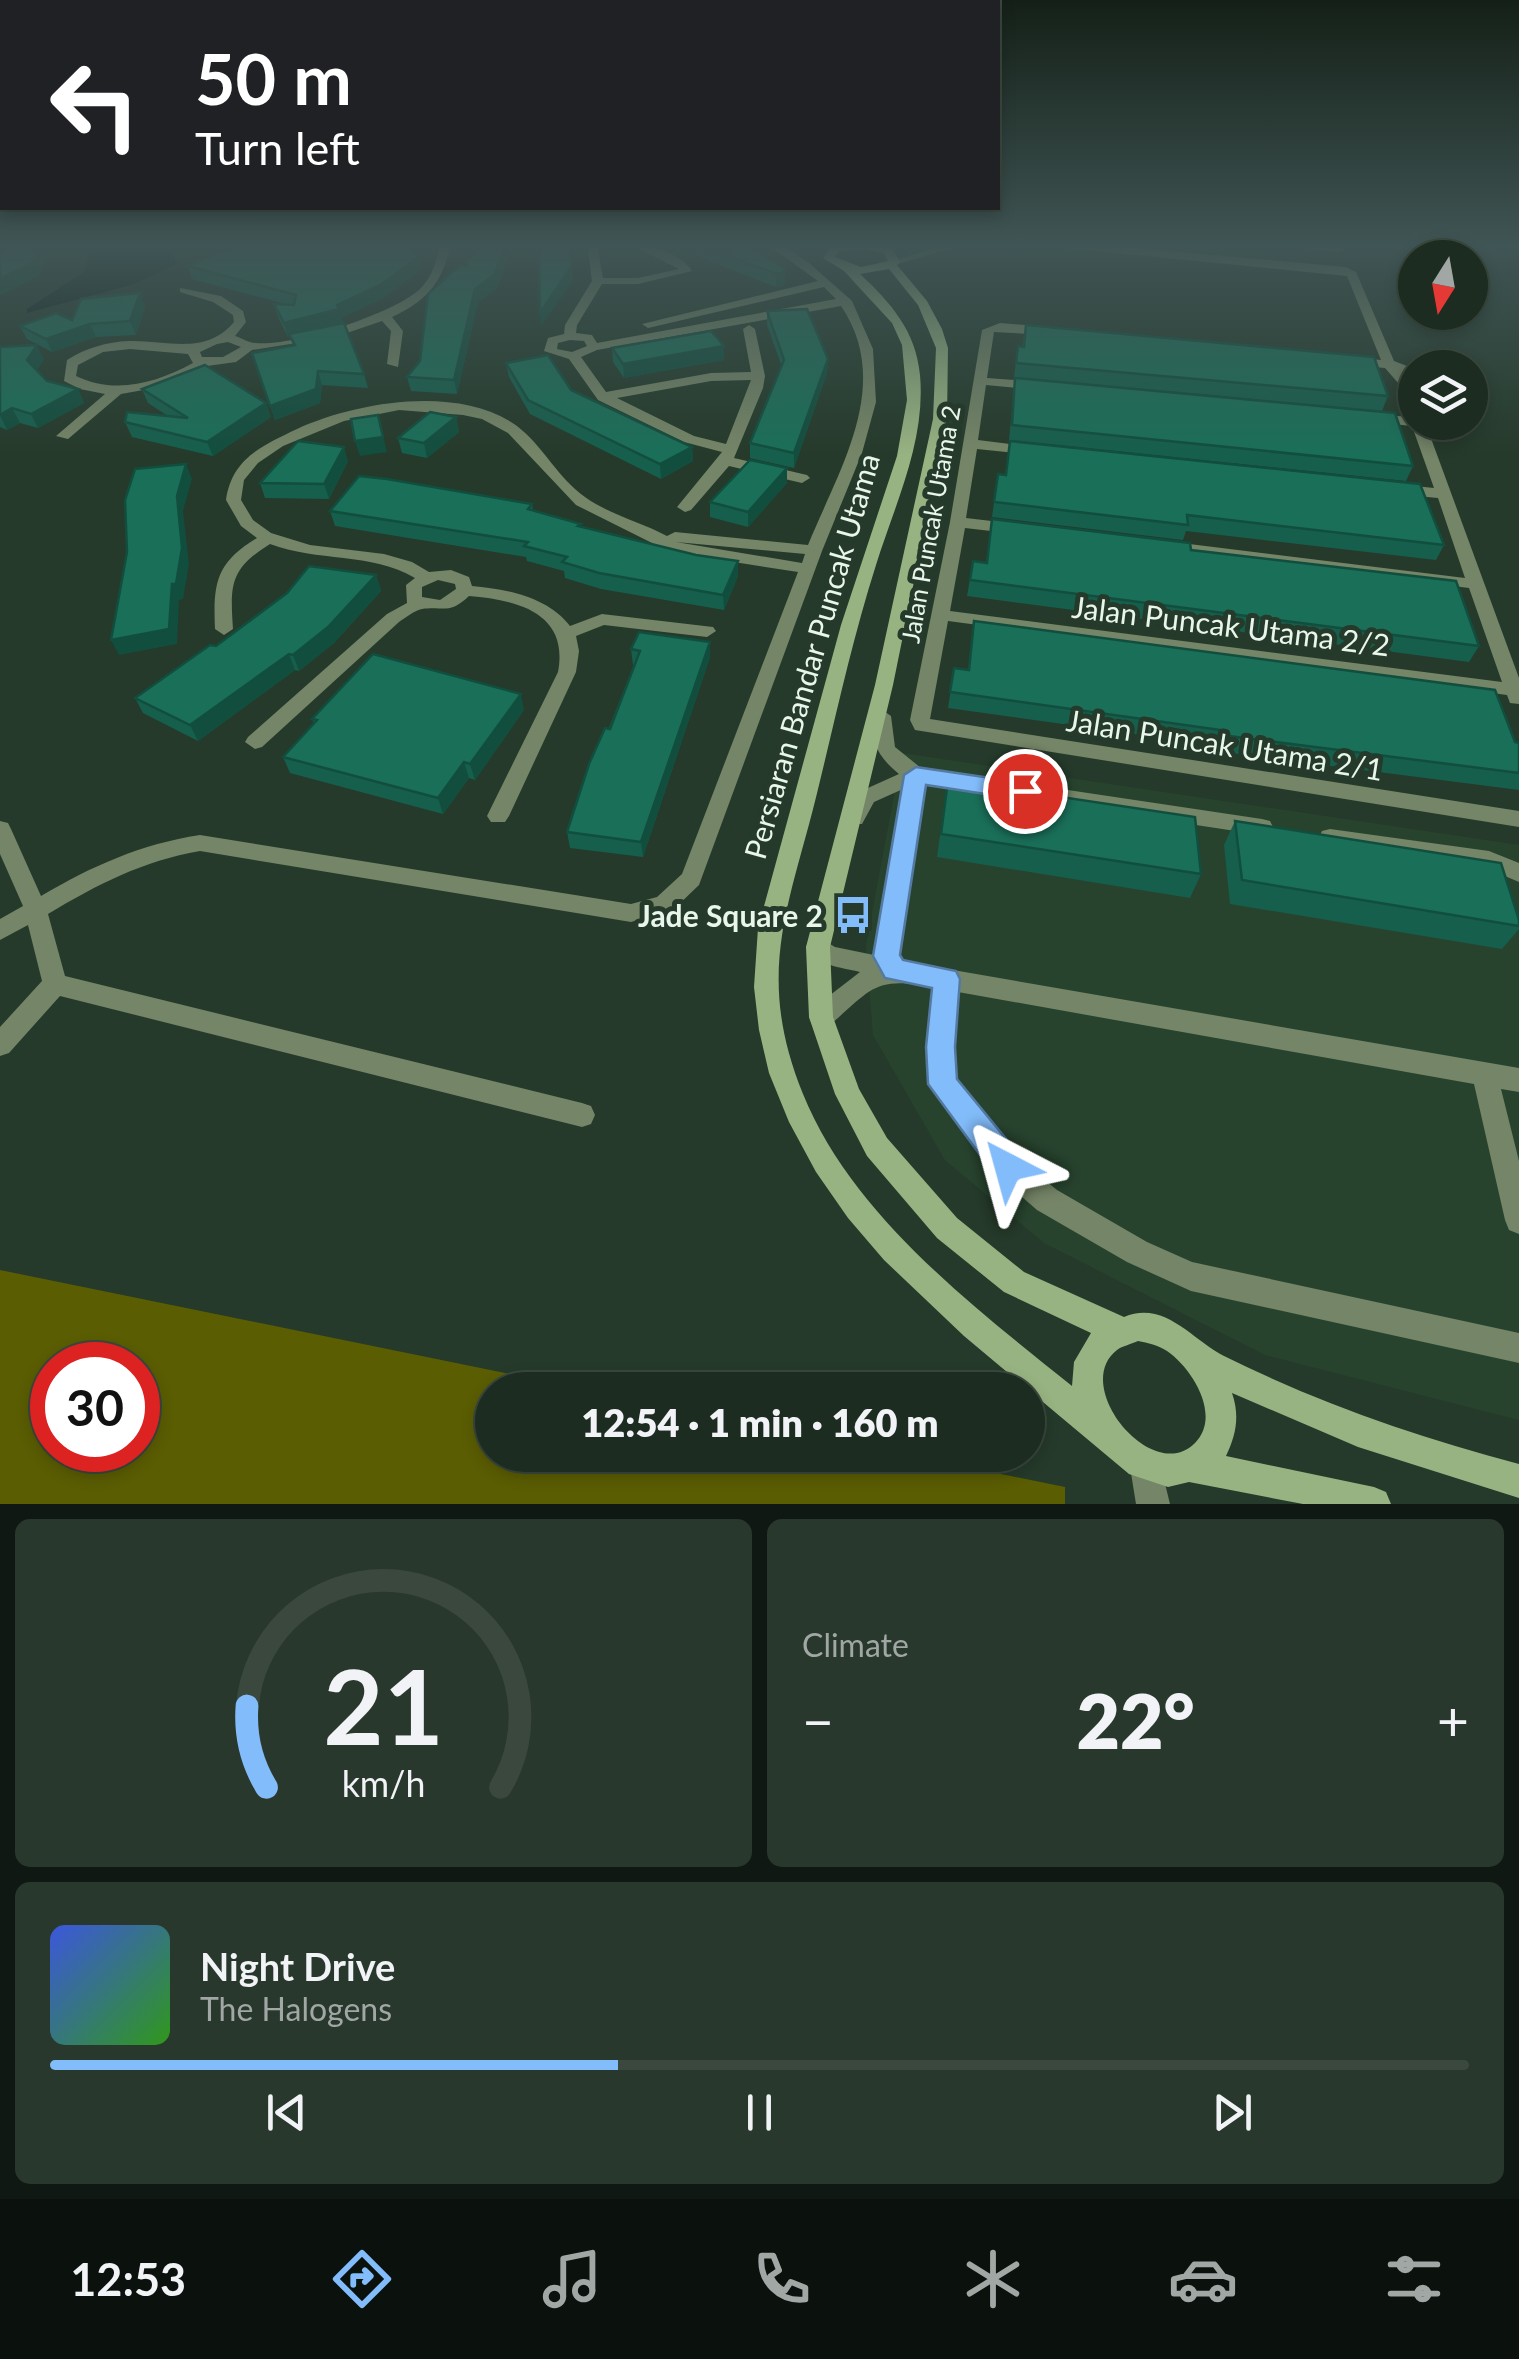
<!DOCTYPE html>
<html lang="en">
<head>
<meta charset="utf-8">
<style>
  :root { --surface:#1c2c20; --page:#29382d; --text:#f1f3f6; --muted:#a0a7a5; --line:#3a483e; --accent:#82bcfa }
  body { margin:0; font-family:Lato,sans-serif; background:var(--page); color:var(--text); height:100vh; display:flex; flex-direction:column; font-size:38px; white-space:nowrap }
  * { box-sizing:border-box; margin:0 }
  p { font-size:32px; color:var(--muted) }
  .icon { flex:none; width:55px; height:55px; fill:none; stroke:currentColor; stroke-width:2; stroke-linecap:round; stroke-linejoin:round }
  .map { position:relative; height:1504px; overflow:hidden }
  .sheet { display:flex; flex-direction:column; gap:15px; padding:15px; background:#0f1812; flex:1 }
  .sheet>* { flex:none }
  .top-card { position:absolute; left:0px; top:0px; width:1000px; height:210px; box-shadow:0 5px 15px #0003,0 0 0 2px var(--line); background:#202124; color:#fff; overflow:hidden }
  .needle { width:65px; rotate:191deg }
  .buttons { position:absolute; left:1398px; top:240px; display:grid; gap:20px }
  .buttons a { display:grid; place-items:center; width:90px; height:90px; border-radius:50%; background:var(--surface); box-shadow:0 5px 15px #0003,0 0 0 2px var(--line); font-size:50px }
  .speed { position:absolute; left:30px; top:1342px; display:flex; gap:20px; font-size:50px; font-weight:700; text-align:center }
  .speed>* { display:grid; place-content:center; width:130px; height:130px; border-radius:50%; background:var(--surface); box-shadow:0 5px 15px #0003,0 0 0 2px var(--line); line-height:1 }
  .speed .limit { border:15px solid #d22; background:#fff; color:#111 }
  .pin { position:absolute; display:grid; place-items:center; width:85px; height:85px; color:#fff; margin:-42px; border:5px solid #fff; border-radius:50%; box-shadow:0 2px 10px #0007 }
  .me { position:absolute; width:110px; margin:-55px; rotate:321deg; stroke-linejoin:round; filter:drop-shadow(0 0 8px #0008) }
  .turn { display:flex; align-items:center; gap:35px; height:210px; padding:0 30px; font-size:45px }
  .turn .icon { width:130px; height:130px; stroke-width:2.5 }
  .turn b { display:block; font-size:70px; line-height:85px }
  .big { font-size:75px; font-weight:800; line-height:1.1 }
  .sheet .widget { flex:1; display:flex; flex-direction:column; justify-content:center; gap:15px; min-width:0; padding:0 35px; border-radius:15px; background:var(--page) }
  .sheet .dial { align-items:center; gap:0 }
  .dial svg { height:260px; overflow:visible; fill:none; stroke:var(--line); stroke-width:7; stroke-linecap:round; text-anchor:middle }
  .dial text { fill:var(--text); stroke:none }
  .song { display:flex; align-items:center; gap:30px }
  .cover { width:120px; height:120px; border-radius:15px; background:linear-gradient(135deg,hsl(230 70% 55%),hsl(110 70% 35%)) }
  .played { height:10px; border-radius:5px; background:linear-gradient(90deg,var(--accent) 40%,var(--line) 40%) }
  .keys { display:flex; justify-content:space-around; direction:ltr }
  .heat { display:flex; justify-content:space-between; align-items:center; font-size:55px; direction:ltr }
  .sheet .tiles { flex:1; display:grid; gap:15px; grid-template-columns:1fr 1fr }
  .widget:last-child { grid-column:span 2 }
  .trip { position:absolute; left:475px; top:1372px; width:570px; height:100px; border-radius:50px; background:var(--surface); box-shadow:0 5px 15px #0003,0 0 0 2px var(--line); font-weight:800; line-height:100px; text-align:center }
  .menu { display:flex; height:160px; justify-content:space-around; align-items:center; background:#0b120d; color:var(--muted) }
  .menu .icon { width:70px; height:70px }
  .menu .selected { color:var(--accent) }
  .menu b { font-size:45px; color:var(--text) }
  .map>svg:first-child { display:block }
  .built { fill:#27432e }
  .green { fill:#5b5d03; fill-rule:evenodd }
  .water { fill:#10201f }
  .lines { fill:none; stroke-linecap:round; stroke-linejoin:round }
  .street { fill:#758567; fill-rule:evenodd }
  .secondary { fill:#98b382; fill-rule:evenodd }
  .wall { fill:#165f4d }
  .shaded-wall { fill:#124e3e }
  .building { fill:#1a6f59; stroke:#124e3e; stroke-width:2.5 }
  .route { fill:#82bcfa; stroke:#547aa2; stroke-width:2.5 }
  .labels { text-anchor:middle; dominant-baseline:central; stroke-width:10; stroke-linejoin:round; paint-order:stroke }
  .far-street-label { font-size:25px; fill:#e8f6eb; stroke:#253a2a }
  .street-label { font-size:30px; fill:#e8f6eb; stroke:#253a2a }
  .poi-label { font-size:30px; font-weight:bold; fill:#e8f6eb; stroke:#253a2a; text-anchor:end }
</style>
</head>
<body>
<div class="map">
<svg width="1519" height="1504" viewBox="0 0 1519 1504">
  <rect width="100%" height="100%" fill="#253a2a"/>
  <!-- built -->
  <path class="built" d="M902,753L1519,845V1420L1265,1355L1044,1243L945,1160L873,1035L866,945Z"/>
  <!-- green -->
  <path class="green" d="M0,1270L588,1390H492V1455H908L1065,1487V1504H0ZM52,1365H138V1450H52Z"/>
  <!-- water -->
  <path class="water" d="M91,245H168L178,264L131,285L27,313V309L84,272Z"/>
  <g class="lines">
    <!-- street -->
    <g class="street">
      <path d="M440,245H450C443,282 427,301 392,317L403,331L398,367L387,364L391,331L382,321L335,337L252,350L236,362L207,366L160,387L121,394L68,439L56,436L105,394L80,389L64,381L67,360C86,348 106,342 129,341C168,340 205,356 234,322L233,315L213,302L180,292V288L221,296L243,311L246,322L235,336C240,337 245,341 250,342C282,351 397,313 421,288C433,275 436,262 440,245ZM228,342L241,347L223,357H202L200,352L217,344ZM130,349L188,354L193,363C156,383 115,395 76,376L78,365L103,352Z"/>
      <path d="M591,245H602L598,250L603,278H638L679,269L631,245C650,245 681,253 692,271L638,284H602L577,325L576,333L592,335L597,343L836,299L824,287L648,328L642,324L818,281L768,245H781L808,262L852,301L873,349L876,402L862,453L822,551L699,885L673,910L631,922L200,851C143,861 98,884 48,914L65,976L582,1103L591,1106L595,1115L591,1124L582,1127L60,996L9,1053L0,1056V1027L42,981L28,925L0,940V919L23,906L0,854V821L8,823L11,829L41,896C92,866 141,844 200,835L631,904L657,897L682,874L798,572L670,552L576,505L508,433L482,419L463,415L399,410L344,421L283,446L258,463L244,480L241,500L253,520L271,533L310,545L384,554L412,562L429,572L451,570L469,577L472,586C507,589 548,597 570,626L602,614L713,627L716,631L707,637L604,625L576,636L579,651L576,672L509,816L505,822H491L487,816L558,672C569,613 518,600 469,596C449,615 444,606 422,609C415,610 405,618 399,622L262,747L255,749L245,742L248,737L387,614L407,603L406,585L415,578C371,552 317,562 270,544C230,569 230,584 233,629L224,635L215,629C213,583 216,563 257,538L241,526L226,500C232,459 261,446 297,429C356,402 459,384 517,426C543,446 558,478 585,497C610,515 641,522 667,536L675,532L808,545C839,469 894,384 841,306L597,350L581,357L606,392L711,373L751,372L743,329L749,325L755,329L765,376L763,388L734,458L807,475L810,478L802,483L729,466L691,510L685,512L677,507L722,452L684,442L598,400L569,359L544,351L548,338L564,334L565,325L592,281L588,250ZM570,340L584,341L587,346L572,352L557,349L558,343ZM751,380L726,444L694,436L617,398L711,381ZM676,542L805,554L802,563ZM438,580L455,584L456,589L440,600L422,597V587Z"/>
      <path d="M878,245H920L880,251L875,248Z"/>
      <path d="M945,245H963L894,265L888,262Z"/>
      <path d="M1060,245H1103L1346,267L1356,272L1394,361L1407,366L1415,393V422H1425L1519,678V704L1510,703L1507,695L948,621L930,719L1519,811V827L915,730L910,720L950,522L982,330L1000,323L1049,327L1055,331L1049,335L994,332L987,378L1040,382L1047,386L1040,390L986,385L978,440L1034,447L1041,451L1034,455L977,449L966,518L1017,524L1025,529L1017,534L965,528L950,611L1502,682L1469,588L1165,551L1157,546L1165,541L1465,578L1438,498L1395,494L1387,489L1395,484L1434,488L1412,426L1372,422L1365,418L1372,414L1410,417L1399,384L1385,368L1351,365L1345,361L1351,357L1381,360L1347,276L1065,248Z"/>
      <path d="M1277,245H1332L1345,249L1340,252Z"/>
      <path d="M881,709L891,716L895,747L921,768L1262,819L1270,821L1273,827L1270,833L1262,835L925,784L898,955L901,961L1519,1068V1092L1501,1089L1519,1161V1234L1509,1230L1505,1220L1474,1084L958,992L953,1047L956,1079L1018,1158L1057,1190L1147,1242L1192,1262L1519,1333V1363L1191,1291L1127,1262L1037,1210L998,1176L934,1091C920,1061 930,1020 934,987C874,977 874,987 830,1025L821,1028L812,1025L809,1017L812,1009L860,972C840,967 817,966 806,947L810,940L818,937L835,947L874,955L903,789L874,802L862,824H848L844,818L859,792L899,774C879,758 870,742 871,716Z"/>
      <path d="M1330,829L1489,851L1519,863V882L1486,868L1322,843L1319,837L1322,831Z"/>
      <path d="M1146,1451L1158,1455L1170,1504H1136L1130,1467L1134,1455Z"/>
    </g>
    <!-- secondary -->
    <path class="secondary" d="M842,245L892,249L900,262L897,265L927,301L942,329L948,348L947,419L893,685L830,947L833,1017L859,1089L887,1138L957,1218L1024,1272L1124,1317C1165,1300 1192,1340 1224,1356C1319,1403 1417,1437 1519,1464V1498L1358,1447L1232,1393C1240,1416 1236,1435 1226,1456L1374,1487L1386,1492L1391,1504H1303L1189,1482L1168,1487L1129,1474L964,1336L884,1260L848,1218L816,1172L789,1122L769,1073L759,1030L754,987L758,928L841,625L897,456L907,400L902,345L892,323L844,271L823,258L830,248ZM860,248L884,253L888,261L861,267L835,257L838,252ZM889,269L918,305L936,348L933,419L875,685L806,947L809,1017L835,1094L867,1156L937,1238L1004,1292L1091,1333L1074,1362L1072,1386C974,1307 852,1215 803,1094C753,971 791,903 819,785C837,711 853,637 876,565C895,504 926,441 920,375C916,331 891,303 860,274ZM1138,1341C1148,1343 1158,1345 1167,1351C1192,1368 1222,1416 1195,1443C1153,1486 1070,1386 1117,1350C1122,1346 1132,1344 1138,1341Z"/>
  </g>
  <!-- wall -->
  <g class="wall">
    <path d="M0,245H53L54,249H49L38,276L5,249H0Z"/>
    <path d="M220,245H413L421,270L383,298L341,318L343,322L329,326L364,374L368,388L322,385L320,403L275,420L252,353L293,346L290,336L288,337L278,317L274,304L289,305L192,279L188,266L228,249Z"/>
    <path d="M484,245H512L497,288L478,302L457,394L411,391L407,377L420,361L467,266Z"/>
    <path d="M696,245H748L785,269V282L783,286L776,287L697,256Z"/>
    <path d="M140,293L145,307L136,335L96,337L52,352L27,339L20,326L72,320Z"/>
    <path d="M767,311L828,359L827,373L794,468L750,458V443L782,367L767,325Z"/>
    <path d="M1026,325L1388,396L1382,411L1014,377L1018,346L1022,347Z"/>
    <path d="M0,347L44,359L37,370L47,381L78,389L84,403L38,428L20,423L7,430L0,427Z"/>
    <path d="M612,348L724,360L624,378L613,362Z"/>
    <path d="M506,363L692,447L693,461L661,479L530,414L509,377Z"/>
    <path d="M1015,378L1413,466L1406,481L1009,440Z"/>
    <path d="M142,389L266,403L271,417L213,456L132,437L125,422L168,416L148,403Z"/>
    <path d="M456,417L459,432L427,458L402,453L398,438Z"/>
    <path d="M1010,441L1444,545L1436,560L1186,531L1183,540L992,517L998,474L1005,475Z"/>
    <path d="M348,461L329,499L265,498L260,483Z"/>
    <path d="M787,468V483L748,527L710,517V502Z"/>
    <path d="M532,504L533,511L581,524V527L738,576L724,610L601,589L565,578L564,571L527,561L526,557L335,526L330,511Z"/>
    <path d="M992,519L1191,550L1479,646L1469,662L967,596L973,561L986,563Z"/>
    <path d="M376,575L381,591L334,643L299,671L295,670L198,741L143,713L135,698L216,646Z"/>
    <path d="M974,621L1515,742L1519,743V790L1222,752L1221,746L948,708L954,668L968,670Z"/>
    <path d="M631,649L710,657L643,857L570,848L567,832L634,665H633Z"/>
    <path d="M524,710L475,780L469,778L443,814L290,773L283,757L314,723L312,719Z"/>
    <path d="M948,780L1201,874L1190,898L937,857Z"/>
    <path d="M1235,821L1519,920V929L1502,949L1230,904L1224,845Z"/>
  </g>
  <!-- shaded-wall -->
  <g class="shaded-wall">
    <path d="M40,245H47L49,249L38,276L0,295V279Z"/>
    <path d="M506,245H512L497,288L478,302L457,394L454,380L475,289Z"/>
    <path d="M570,245L573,280L541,326L540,313Z"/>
    <path d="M418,258L421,270L383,298L341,318L343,322L288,337L284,323Z"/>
    <path d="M785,269V282L783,286L776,287V274Z"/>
    <path d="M140,293L145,307L136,335L130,321Z"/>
    <path d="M90,324L96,337L52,352L46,339Z"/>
    <path d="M37,345L44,359L34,374L27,360Z"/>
    <path d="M724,346V360L624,378L623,364Z"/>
    <path d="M828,359L827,373L794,468V453Z"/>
    <path d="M318,371L322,385L320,403L275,420L270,406Z"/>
    <path d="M78,389L84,403L38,428L31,414Z"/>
    <path d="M266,403L271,417L213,456L207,442Z"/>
    <path d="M12,408L20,423L7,430L0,415Z"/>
    <path d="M378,415L387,452L360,456L355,441Z"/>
    <path d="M456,417L459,432L427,458L424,443Z"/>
    <path d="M344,447L348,461L329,499L324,484Z"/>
    <path d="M692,447L693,461L661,479L660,464Z"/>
    <path d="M186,464L192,479L183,511L189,564L183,599L179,600L177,644L119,655L111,640L172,584L177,496Z"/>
    <path d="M787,468V483L748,527V512Z"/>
    <path d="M738,561V576L724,610L723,595Z"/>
    <path d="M376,575L381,591L334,643L299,671L293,655Z"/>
    <path d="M710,642V657L643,857L641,842Z"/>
    <path d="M289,654L295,670L198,741L190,725Z"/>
    <path d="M521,694L524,710L475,780L470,764Z"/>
    <path d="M464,762L469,778L443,814L438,798Z"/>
  </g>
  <!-- building -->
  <g class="building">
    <path d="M13,245H40L32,263L0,279V252Z"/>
    <path d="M236,245H413L418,258L380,285L337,305L339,309L284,323L274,304L294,305L296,295L188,266Z"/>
    <path d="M484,245H506L494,275L475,289L454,380L407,377L420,361L428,294L459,266H467V260Z"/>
    <path d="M539,245H570L571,267L540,313Z"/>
    <path d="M701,245H748L785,269L783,273L776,274Z"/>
    <path d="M140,293L130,321L90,324L46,339L20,326L56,313L72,320L81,299Z"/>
    <path d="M807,309L828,359L794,453L750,443L784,360L767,311Z"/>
    <path d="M344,323L364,374L318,371L316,389L270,406L252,353L295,345L289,334Z"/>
    <path d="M1026,325L1374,357L1388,396L1016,363L1018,346L1024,347Z"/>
    <path d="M711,331L724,346L623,364L612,348Z"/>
    <path d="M37,345L27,360L47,381L78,389L31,414L12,408L0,415V347Z"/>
    <path d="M548,355L571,390L692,447L660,464L528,400L506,363Z"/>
    <path d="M205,365L266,403L207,442L125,422L127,412L188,418L142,389Z"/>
    <path d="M1015,378L1395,413L1413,466L1012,425Z"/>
    <path d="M430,412L456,417L424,443L398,438Z"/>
    <path d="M378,415L383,437L355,441L351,419Z"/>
    <path d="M298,441L344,447L324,484L260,483Z"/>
    <path d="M1010,441L1420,484L1444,545L1187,515L1188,525L994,502L998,474L1006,475Z"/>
    <path d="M750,460L787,468L748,512L710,502Z"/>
    <path d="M186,464L177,496L182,548L176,584H172L169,629L111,640L127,552L125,500L135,469Z"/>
    <path d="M359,476L387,479L532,504L528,509L581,524L578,526L696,555L738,561L723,595L599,573L562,562L567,557L524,546L528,542L330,511Z"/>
    <path d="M992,519L1190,543L1191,550L1456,581L1479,646L970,580L973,561L987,563Z"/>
    <path d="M309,566L376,575L328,627L293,655L289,654L190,725L135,698L210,645L216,646L287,593Z"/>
    <path d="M974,621L1495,690L1515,742L1519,743V773L1229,736L1228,731L950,692L954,668L969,670Z"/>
    <path d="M639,632L710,642L641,842L567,832L589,764L605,728L610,729L640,651L631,649Z"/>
    <path d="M373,654L521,694L470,764L464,762L438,798L283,757L317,720L312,719Z"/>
    <path d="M948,780L1195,817L1201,874L941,834Z"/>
    <path d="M1235,821L1501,863L1519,920V926L1242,880Z"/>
  </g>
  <!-- sky -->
  <linearGradient id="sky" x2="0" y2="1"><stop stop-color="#142017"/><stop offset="0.54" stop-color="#405555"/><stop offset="1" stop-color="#405555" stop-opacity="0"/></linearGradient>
  <rect width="1519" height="456" fill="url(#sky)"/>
  <!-- route -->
  <path class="route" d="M916,767L1025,783L1037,791L1025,800L926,785L900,955L903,960L956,971L960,979L955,1047L957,1079L1020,1156L1024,1167L1020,1178L1008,1182L997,1178L928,1084L926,1047L932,988L885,978L873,956L904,775Z"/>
  <!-- icons -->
  <defs>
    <g id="bus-bare" transform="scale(3)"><path d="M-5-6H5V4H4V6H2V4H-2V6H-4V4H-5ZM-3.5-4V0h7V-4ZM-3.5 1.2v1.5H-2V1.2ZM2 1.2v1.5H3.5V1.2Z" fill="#82bcfa" stroke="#253a2a" stroke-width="2.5" paint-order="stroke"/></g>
  </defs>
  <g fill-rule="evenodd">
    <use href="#bus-bare" x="853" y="915"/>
  </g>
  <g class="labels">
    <!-- far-street labels -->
    <g class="far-street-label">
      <text transform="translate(930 524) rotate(-80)">Jalan Puncak Utama 2</text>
    </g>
    <!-- street labels -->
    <g class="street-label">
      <text transform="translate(1231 625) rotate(7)">Jalan Puncak Utama 2/2</text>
      <text transform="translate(811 656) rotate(-74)">Persiaran Bandar Puncak Utama</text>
      <text transform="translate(1225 744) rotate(9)">Jalan Puncak Utama 2/1</text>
    </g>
    <!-- poi labels -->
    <g class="poi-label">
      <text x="823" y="915">Jade Square 2</text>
    </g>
  </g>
</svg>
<div class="buttons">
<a><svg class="needle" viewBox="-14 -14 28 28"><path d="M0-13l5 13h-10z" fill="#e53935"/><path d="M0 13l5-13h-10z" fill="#a0a7a5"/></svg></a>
<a><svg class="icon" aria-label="layers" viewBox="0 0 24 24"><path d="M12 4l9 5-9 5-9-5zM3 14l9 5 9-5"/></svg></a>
</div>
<div class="speed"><div class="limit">30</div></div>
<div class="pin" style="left:1025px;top:791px;background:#d93025"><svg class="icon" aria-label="arrive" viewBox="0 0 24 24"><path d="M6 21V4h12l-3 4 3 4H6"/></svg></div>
<svg class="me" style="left:1008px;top:1167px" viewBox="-20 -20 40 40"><path d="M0-17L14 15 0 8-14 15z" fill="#82bcfa" stroke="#fff" stroke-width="4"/></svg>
<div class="trip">12:54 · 1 min · 160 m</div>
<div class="top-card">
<div class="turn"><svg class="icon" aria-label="left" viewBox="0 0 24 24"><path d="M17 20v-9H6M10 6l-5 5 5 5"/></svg><div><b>50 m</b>Turn left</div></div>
</div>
</div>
<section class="sheet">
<div class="tiles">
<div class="widget dial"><svg viewBox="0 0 100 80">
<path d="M14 69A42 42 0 1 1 86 69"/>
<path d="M14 69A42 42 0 0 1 8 44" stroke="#82bcfa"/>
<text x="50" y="56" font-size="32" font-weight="700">21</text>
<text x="50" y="72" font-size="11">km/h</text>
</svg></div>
<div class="widget"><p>Climate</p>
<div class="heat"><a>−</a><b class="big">22°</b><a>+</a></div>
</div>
<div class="widget">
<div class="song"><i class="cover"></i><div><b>Night Drive</b><p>The Halogens</p></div></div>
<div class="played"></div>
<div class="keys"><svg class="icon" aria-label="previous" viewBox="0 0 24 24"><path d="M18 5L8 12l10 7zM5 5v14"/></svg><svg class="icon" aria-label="pause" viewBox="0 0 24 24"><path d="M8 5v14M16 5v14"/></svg><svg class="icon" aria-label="next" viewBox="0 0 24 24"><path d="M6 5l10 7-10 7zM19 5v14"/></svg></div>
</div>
</div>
</section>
<nav class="menu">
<b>12:53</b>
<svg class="icon selected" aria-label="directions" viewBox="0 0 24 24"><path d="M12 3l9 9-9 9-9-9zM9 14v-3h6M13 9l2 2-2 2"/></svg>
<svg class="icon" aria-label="music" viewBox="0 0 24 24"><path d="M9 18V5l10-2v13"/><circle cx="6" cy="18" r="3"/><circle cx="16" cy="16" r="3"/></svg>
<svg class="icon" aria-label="phone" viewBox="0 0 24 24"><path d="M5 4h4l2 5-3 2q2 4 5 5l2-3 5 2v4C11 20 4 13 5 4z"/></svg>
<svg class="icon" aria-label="climate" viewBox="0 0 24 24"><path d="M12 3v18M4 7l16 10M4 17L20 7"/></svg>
<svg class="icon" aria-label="car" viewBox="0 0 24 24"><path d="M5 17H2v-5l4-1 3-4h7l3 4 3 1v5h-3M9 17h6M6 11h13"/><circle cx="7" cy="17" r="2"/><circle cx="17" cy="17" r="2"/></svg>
<svg class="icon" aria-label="filters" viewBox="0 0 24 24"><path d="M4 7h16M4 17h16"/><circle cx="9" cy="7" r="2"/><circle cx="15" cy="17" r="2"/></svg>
</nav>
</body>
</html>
